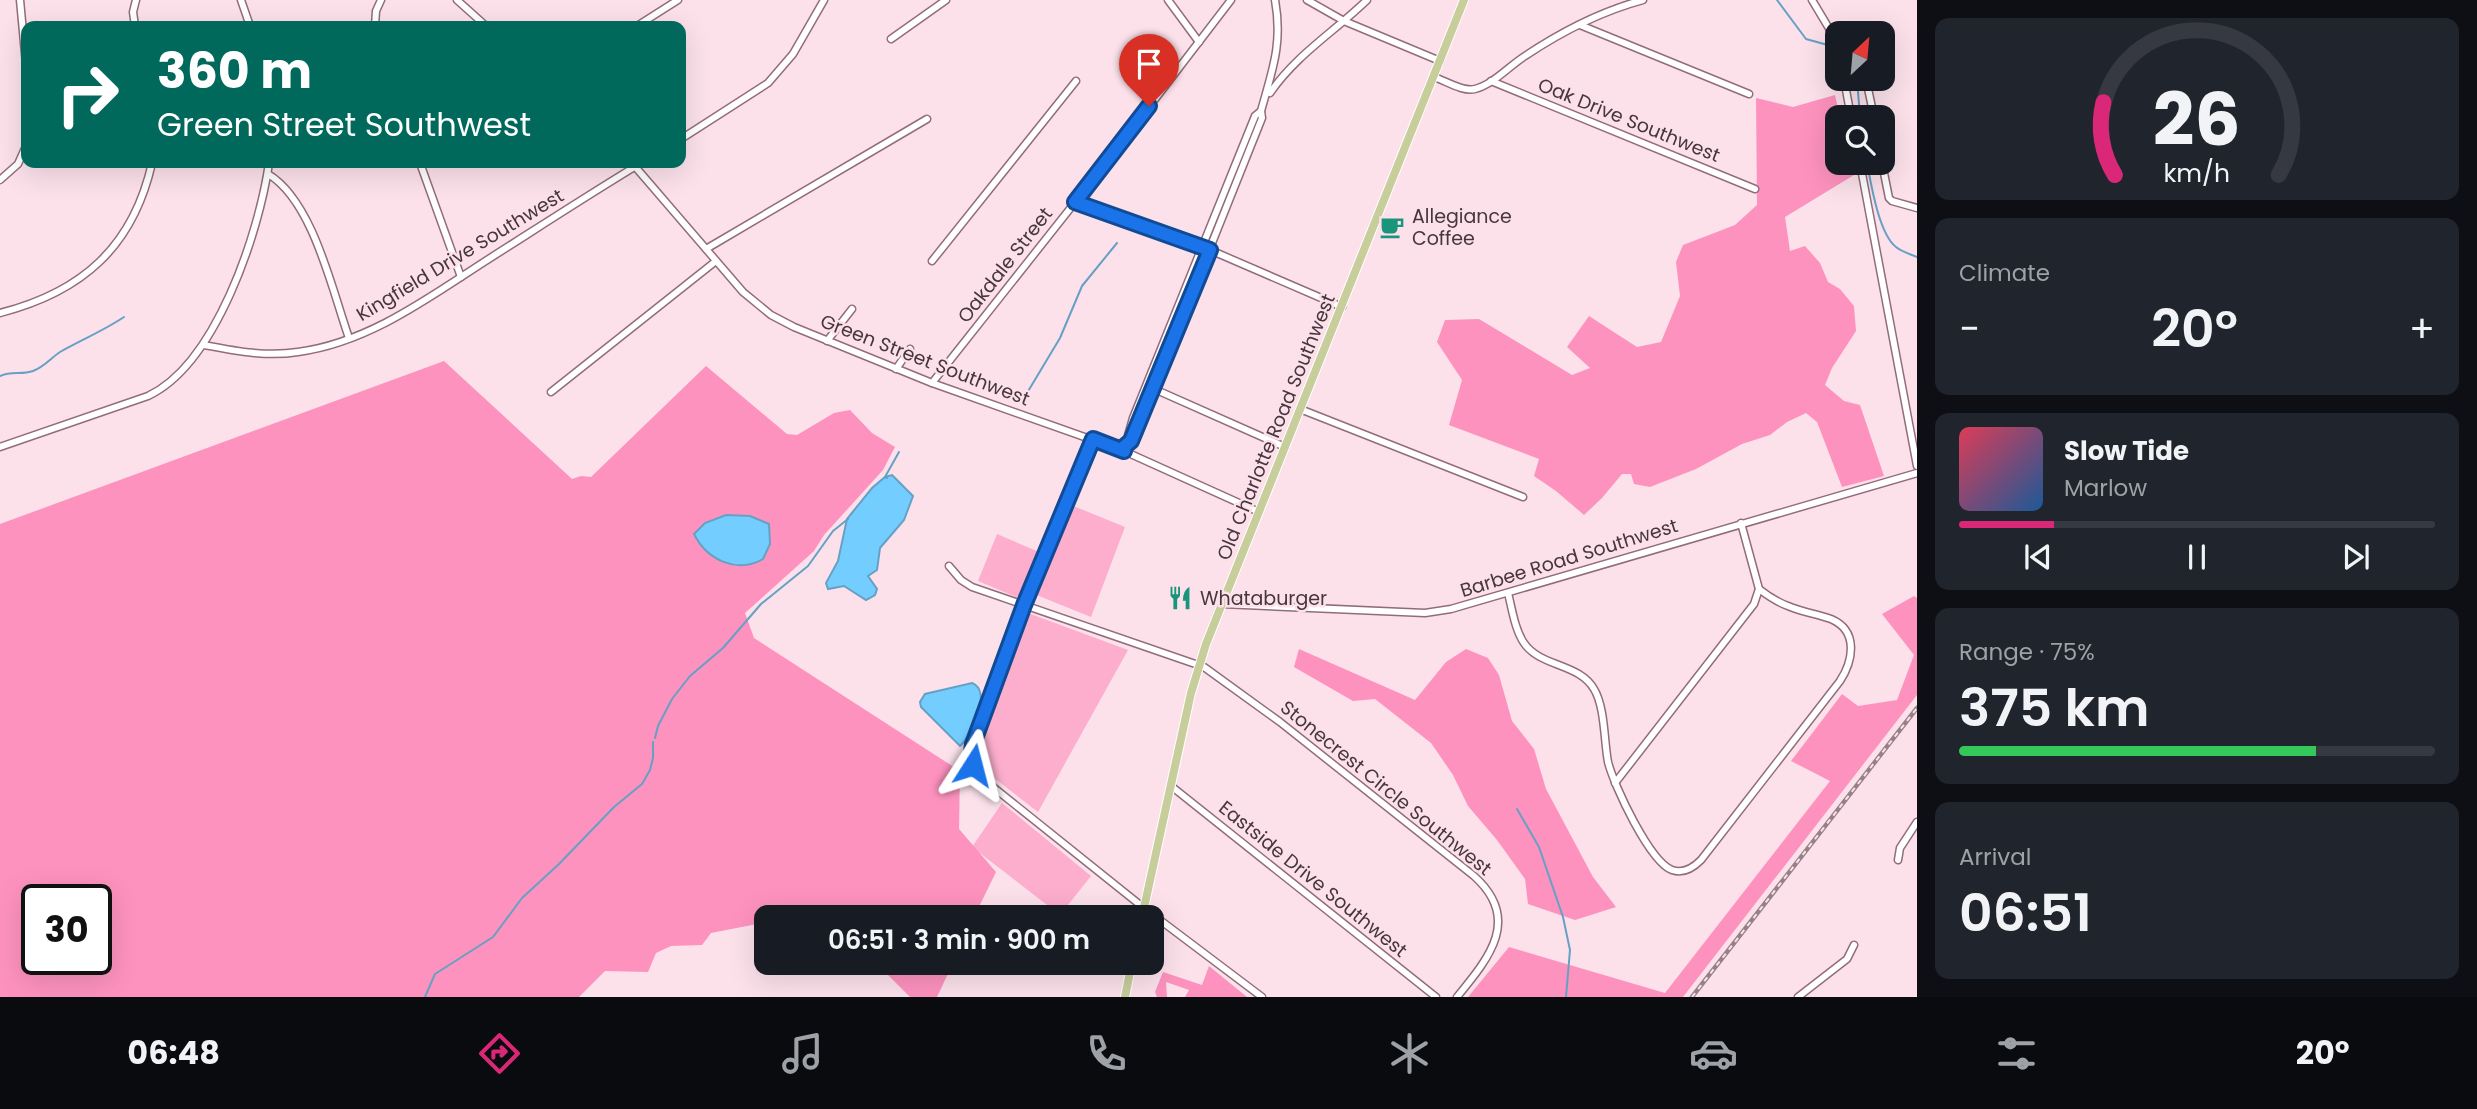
<!DOCTYPE html>
<html lang="en">
<head>
<meta charset="utf-8">
<style>
  :root { --surface:#171b24; --page:#20242c; --text:#f1f3f6; --muted:#9ea1a6; --line:#363941; --accent:#db2777 }
  body { margin:0; font-family:Poppins,sans-serif; background:var(--page); color:var(--text); height:100vh; display:flex; flex-direction:column; font-size:26px; white-space:nowrap }
  * { box-sizing:border-box; margin:0 }
  p { font-size:23px; color:var(--muted) }
  .icon { flex:none; width:38px; height:38px; fill:none; stroke:currentColor; stroke-width:2; stroke-linecap:round; stroke-linejoin:round }
  .map { position:relative; flex:1; overflow:hidden }
  .side { display:flex; flex-direction:column; gap:18px; padding:18px; background:#0d0f14; width:560px }
  .side>* { flex:none }
  .guide { position:absolute; left:21px; top:21px; width:665px; height:147px; border-radius:14px; box-shadow:0 7px 28px #0002; background:#00695c; color:#fff; overflow:hidden }
  .needle { width:46px; rotate:26deg }
  .fabs { position:absolute; left:1825px; top:21px; display:grid; gap:14px }
  .fabs a { display:grid; place-items:center; width:70px; height:70px; border-radius:14px; background:var(--surface); box-shadow:0 7px 28px #0002; font-size:35px }
  .speed { position:absolute; left:21px; top:884px; display:flex; gap:14px; font-size:35px; font-weight:700; text-align:center }
  .speed>* { display:grid; place-content:center; width:91px; height:91px; border-radius:50%; background:var(--surface); box-shadow:0 7px 28px #0002; line-height:1 }
  .speed .limit { border:4px solid #111; border-radius:10px; background:#fff; color:#111 }
  .pin { position:absolute; display:grid; place-items:center; width:60px; height:60px; color:#fff; margin:-72px -30px; border-radius:50% 50% 50% 0; rotate:-45deg; box-shadow:0 0 7px #0007 }
  .pin .icon { rotate:45deg }
  .me { position:absolute; width:77px; margin:-38px; rotate:9deg; stroke-linejoin:round; filter:drop-shadow(0 0 5px #0008) }
  .turn { display:flex; align-items:center; gap:24px; height:147px; padding:0 21px; font-size:32px }
  .turn .icon { width:91px; height:91px; stroke-width:2.5 }
  .turn b { display:block; font-size:49px; line-height:60px }
  .big { font-size:52px; font-weight:600; line-height:1.1 }
  .side .tile { flex:1; display:flex; flex-direction:column; justify-content:center; gap:10px; min-width:0; padding:0 24px; border-radius:14px; background:var(--page) }
  .side .dial { align-items:center; gap:0 }
  .dial svg { height:182px; overflow:visible; fill:none; stroke:var(--line); stroke-width:7; stroke-linecap:round; text-anchor:middle }
  .dial text { fill:var(--text); stroke:none }
  .song { display:flex; align-items:center; gap:21px }
  .cover { width:84px; height:84px; border-radius:10px; background:linear-gradient(135deg,hsl(350 70% 55%),hsl(210 70% 35%)) }
  .played { height:7px; border-radius:4px; background:linear-gradient(90deg,var(--accent) 20%,var(--line) 20%) }
  .keys { display:flex; justify-content:space-around; direction:ltr }
  .heat { display:flex; justify-content:space-between; align-items:center; font-size:38px; direction:ltr }
  .charge { height:10px; border-radius:5px; background:linear-gradient(90deg,#34c759 75%,var(--line) 0) }
  .trip { position:absolute; left:754px; top:905px; width:410px; height:70px; border-radius:14px; background:var(--surface); box-shadow:0 7px 28px #0002; font-weight:600; line-height:70px; text-align:center }
  .tab-bar { display:flex; height:112px; justify-content:space-around; align-items:center; background:#090b0e; color:var(--muted) }
  .tab-bar .icon { width:49px; height:49px }
  .tab-bar .selected { color:var(--accent) }
  .tab-bar b { font-size:32px; color:var(--text) }
  main { display:flex; flex:1; min-height:0 }
  .map>svg:first-child { display:block }
  .green { fill:#fcaecc }
  .forest { fill:#fd92be; fill-rule:evenodd }
  .water { fill:#74cdff; stroke:#66a0c5; stroke-width:2 }
  .lines { fill:none; stroke-linecap:round; stroke-linejoin:round }
  .stream { stroke:#66a0c5; stroke-width:2 }
  .minor-casing { stroke:#936c7b; stroke-width:9 }
  .major-casing { stroke:#fff; stroke-width:10 }
  .minor { stroke:#fff; stroke-width:6 }
  .major { stroke:#c7cd9b; stroke-width:8 }
  .rail-casing { stroke:#968189; stroke-width:4.5 }
  .rail { stroke:#fce1eb; stroke-width:2; stroke-dasharray:5; stroke-linecap:butt }
  .route-casing { stroke:#114b97; stroke-width:18 }
  .route { stroke:#1a73e8; stroke-width:12 }
  .labels { text-anchor:middle; dominant-baseline:central; stroke-width:5; stroke-linejoin:round; paint-order:stroke }
  .street-label { font-size:19px; fill:#47363d; stroke:#fce1eb }
  .poi-label { font-size:19px; fill:#47363d; stroke:#fce1eb; text-anchor:start }
</style>
</head>
<body>
<main>
<div class="map">
<svg width="1917" height="997" viewBox="0 0 1917 997">
  <rect width="100%" height="100%" fill="#fce1eb"/>
  <!-- green -->
  <g class="green">
    <path d="M1071,505L1125,527L1091,617L1034,594Z"/>
    <path d="M997,534L1039,552L1021,594L1016,597L978,581Z"/>
    <path d="M1028,613L1128,650L1038,812L980,767L976,755Z"/>
    <path d="M1002,803L1091,876L1060,915L972,847Z"/>
  </g>
  <!-- forest -->
  <g class="forest">
    <path d="M1835,95L1840,117H1838V163H1851L1854,175L1785,217L1790,251L1805,246L1820,263L1828,282L1840,289L1854,306L1856,331L1832,368L1825,385L1844,401L1860,405L1884,476L1842,487L1817,422L1806,413L1787,422L1770,435L1742,444L1696,469L1650,487L1634,484L1631,474H1622L1602,498L1584,515L1556,491L1534,476L1539,459L1449,425L1462,380L1437,342L1445,320L1479,319L1572,375L1590,368L1567,347L1589,316L1637,347L1661,342L1680,296L1676,262L1683,245L1735,225L1757,205L1756,98L1793,107Z"/>
    <path d="M444,361L572,479L581,476L591,477L706,366L787,434L797,435L834,413L850,410L872,433L895,447L883,470L824,535L814,551L745,613L754,638L960,771L959,829L996,872L974,917H766V925L757,924L711,933L702,945L671,946L656,953L648,972L605,971L579,997H0V524ZM37,900H96V959H37Z"/>
    <path d="M1914,596L1917,598V695L1683,997H1468L1509,947L1665,993L1830,781L1791,761L1842,694L1858,706L1897,700L1914,655L1882,614Z"/>
    <path d="M1299,649L1415,700L1446,662L1466,649L1488,658L1499,675L1512,721L1534,749L1546,789L1593,877L1616,907L1575,920L1528,904L1525,879L1497,840L1468,806L1453,775L1431,743L1375,699L1353,701L1294,667Z"/>
    <path d="M876,963H953L937,997H910Z"/>
    <path d="M1209,966L1247,997H1185L1189,990L1166,982L1167,997H1157L1155,992L1163,972L1202,985Z"/>
  </g>
  <!-- water -->
  <g class="water">
    <path d="M892,475L913,496L904,520L880,548L877,570L868,576L877,589L875,595L866,600L844,586L828,589L826,583L838,561L847,519L872,488L885,477Z"/>
    <path d="M726,515L750,516L769,524L770,544L763,559C737,574 707,560 694,534L705,523Z"/>
    <path d="M972,683C993,691 971,737 960,746L921,707L920,702L925,694Z"/>
  </g>
  <g class="lines">
    <!-- stream -->
    <g class="stream">
      <path d="M1777,0L1806,39L1835,47"/>
      <path d="M1857,79L1860,117"/>
      <path d="M1867,163C1871,184 1879,234 1896,247C1902,252 1910,254 1917,257"/>
      <path d="M0,376C11,371 22,375 33,371C44,367 51,358 60,352C81,340 103,331 124,317"/>
      <path d="M1024,398L1060,338L1082,286L1117,243"/>
      <path d="M887,478L885,477L899,452"/>
      <path d="M655,738L658,726L672,699L690,676L723,648L761,604L808,566L833,531L848,519"/>
      <path d="M1517,809L1539,847L1563,917L1570,950L1566,997"/>
      <path d="M425,997L435,974L493,937L522,898L559,864L614,807L642,784L650,770L653,758V742"/>
    </g>
    <!-- minor casing -->
    <g class="minor-casing">
      <g id="minor">
        <path d="M20,0L26,64"/>
        <path d="M241,0L250,26"/>
        <path d="M457,0L486,26"/>
        <path d="M1168,0L1199,42"/>
        <path d="M1307,0L1344,21L1440,61"/>
        <path d="M1812,0L1833,35L1838,49"/>
        <path d="M1580,25L1749,94"/>
        <path d="M135,26L133,12L136,0"/>
        <path d="M375,26L376,11L381,0"/>
        <path d="M637,26L678,0"/>
        <path d="M891,39L946,0"/>
        <path d="M1434,77C1446,81 1463,92 1475,89C1494,84 1509,66 1525,56C1561,32 1602,11 1643,0"/>
        <path d="M1844,79L1851,117"/>
        <path d="M1866,79L1874,117"/>
        <path d="M1491,81L1755,189"/>
        <path d="M1270,93C1296,55 1334,32 1367,0"/>
        <path d="M681,139L768,83L793,54L824,0"/>
        <path d="M420,163L461,277"/>
        <path d="M632,163L743,292L771,315L794,327L932,383L1124,451L1259,512"/>
        <path d="M1860,163L1917,466"/>
        <path d="M1882,163L1889,198L1892,201L1917,208"/>
        <path d="M268,174C313,201 332,290 349,338"/>
        <path d="M0,180L18,164L26,146"/>
        <path d="M1075,202L1210,250L1342,307"/>
        <path d="M706,249L927,119"/>
        <path d="M932,261L1076,81"/>
        <path d="M0,313C82,292 133,247 152,163"/>
        <path d="M827,341L852,309"/>
        <path d="M204,345C236,351 266,357 298,352C367,343 427,299 484,262C536,229 588,195 641,163"/>
        <path d="M896,369L910,349"/>
        <path d="M932,383L1103,167L1231,0"/>
        <path d="M1152,388L1285,447"/>
        <path d="M551,392L716,261"/>
        <path d="M1300,409L1523,497"/>
        <path d="M1093,439L1024,605L973,745C969,763 977,770 988,783L1144,908L1262,997"/>
        <path d="M1124,446L1131,441L1148,403L1262,118L1261,111C1272,71 1283,44 1275,0"/>
        <path d="M1125,446L1133,418L1255,116L1261,111"/>
        <path d="M0,447L148,396C216,364 259,233 269,163"/>
        <path d="M949,566L961,580L972,587L1204,667L1280,722L1474,876C1522,919 1489,958 1457,997"/>
        <path d="M1508,593C1512,609 1515,630 1524,643C1540,667 1579,663 1594,689C1605,707 1604,741 1608,762C1614,786 1650,862 1672,870C1683,874 1693,868 1701,860L1840,681C1853,661 1859,631 1831,619C1817,614 1802,612 1788,606C1777,602 1768,596 1759,589L1741,523"/>
        <path d="M1222,604L1425,613L1451,609L1917,473"/>
        <path d="M1615,783L1754,604L1759,589"/>
        <path d="M1171,786L1436,997"/>
        <path d="M1898,860L1900,848L1917,822"/>
        <path d="M1798,997L1847,959L1854,945"/>
      </g>
    </g>
    <!-- major casing -->
    <g class="major-casing">
      <g id="major">
        <path d="M1142,917L1191,693L1206,644L1464,0"/>
        <path d="M1125,997L1132,962"/>
      </g>
    </g>
    <!-- minor -->
    <use href="#minor" class="minor"/>
    <!-- major -->
    <use href="#major" class="major"/>
    <!-- rail casing -->
    <g class="rail-casing">
      <path id="rail" d="M1692,997L1917,708"/>
    </g>
    <!-- rail -->
    <use href="#rail" class="rail"/>
  </g>
  <g class="lines">
    <!-- route casing -->
    <g class="route-casing">
      <path id="route" d="M973,765L971,757L973,744L1024,605L1093,439L1124,451L1125,446L1131,441L1210,250L1075,202L1149,106"/>
    </g>
    <!-- route -->
    <use href="#route" class="route"/>
  </g>
  <!-- icons -->
  <defs>
    <g id="cafe-bare" transform="scale(1.89)"><path d="M-5.5-4.5H6V0H3Q3 3.5 0 3.5H-2.5Q-5.5 3.5-5.5 0ZM3-3.2v2h1.7v-2ZM-6 4.5H4V6H-6Z" fill="#1a957c" stroke="#fce1eb" stroke-width="2.5" paint-order="stroke"/></g>
    <g id="restaurant-bare" transform="scale(1.89)"><path d="M-5-6h1v4h1v-4h1v4h1v-4h1v5L-1.5 .5V6h-2V.5L-5-1ZM5-6V6H3V1.5H1.5Q1.5-4 5-6Z" fill="#1a957c" stroke="#fce1eb" stroke-width="2.5" paint-order="stroke"/></g>
  </defs>
  <g fill-rule="evenodd">
    <use href="#cafe-bare" x="1392" y="227"/>
    <use href="#restaurant-bare" x="1180" y="598"/>
  </g>
  <g class="labels">
    <!-- street labels -->
    <g class="street-label">
      <text transform="translate(1629 120) rotate(22)">Oak Drive Southwest</text>
      <text transform="translate(460 255) rotate(-31)">Kingfield Drive Southwest</text>
      <text transform="translate(1005 265) rotate(-52)">Oakdale Street</text>
      <text transform="translate(925 360) rotate(21)">Green Street Southwest</text>
      <text transform="translate(1276 427) rotate(-68)">Old Charlotte Road Southwest</text>
      <text transform="translate(1569 558) rotate(-17)">Barbee Road Southwest</text>
      <text transform="translate(1386 788) rotate(39)">Stonecrest Circle Southwest</text>
      <text transform="translate(1313 879) rotate(39)">Eastside Drive Southwest</text>
    </g>
    <!-- poi labels -->
    <g class="poi-label">
      <text x="1412" y="216">Allegiance<tspan x="1412" dy="22">Coffee</tspan></text>
      <text x="1200" y="598">Whataburger</text>
    </g>
  </g>
</svg>
<div class="fabs">
<a><svg class="needle" viewBox="-14 -14 28 28"><path d="M0-13l5 13h-10z" fill="#e53935"/><path d="M0 13l5-13h-10z" fill="#9ea1a6"/></svg></a>
<a><svg class="icon" aria-label="search" viewBox="0 0 24 24"><circle cx="10" cy="10" r="6"/><path d="M15 15l6 6"/></svg></a>
</div>
<div class="speed"><div class="limit">30</div></div>
<div class="pin" style="left:1149px;top:106px;background:#d93025"><svg class="icon" aria-label="arrive" viewBox="0 0 24 24"><path d="M6 21V4h12l-3 4 3 4H6"/></svg></div>
<svg class="me" style="left:973px;top:765px" viewBox="-20 -20 40 40"><path d="M0-17L14 15 0 8-14 15z" fill="#1a73e8" stroke="#fff" stroke-width="4"/></svg>
<div class="trip">06:51 · 3 min · 900 m</div>
<div class="guide">
<div class="turn"><svg class="icon" aria-label="right" viewBox="0 0 24 24"><path d="M7 20v-9h11M14 6l5 5-5 5"/></svg><div><b>360 m</b>Green Street Southwest</div></div>
</div>
</div>
<section class="side">
<div class="tile dial"><svg viewBox="0 0 100 80">
<path d="M14 69A42 42 0 1 1 86 69"/>
<path d="M14 69A42 42 0 0 1 9 37" stroke="#db2777"/>
<text x="50" y="56" font-size="32" font-weight="700">26</text>
<text x="50" y="72" font-size="11">km/h</text>
</svg></div>
<div class="tile"><p>Climate</p>
<div class="heat"><a>−</a><b class="big">20°</b><a>+</a></div>
</div>
<div class="tile">
<div class="song"><i class="cover"></i><div><b>Slow Tide</b><p>Marlow</p></div></div>
<div class="played"></div>
<div class="keys"><svg class="icon" aria-label="previous" viewBox="0 0 24 24"><path d="M18 5L8 12l10 7zM5 5v14"/></svg><svg class="icon" aria-label="pause" viewBox="0 0 24 24"><path d="M8 5v14M16 5v14"/></svg><svg class="icon" aria-label="next" viewBox="0 0 24 24"><path d="M6 5l10 7-10 7zM19 5v14"/></svg></div>
</div>
<div class="tile"><p>Range · 75%</p><b class="big">375 km</b><div class="charge"></div></div>
<div class="tile"><p>Arrival</p><b class="big">06:51</b></div>
</section>
</main>
<nav class="tab-bar">
<b>06:48</b>
<svg class="icon selected" aria-label="directions" viewBox="0 0 24 24"><path d="M12 3l9 9-9 9-9-9zM9 14v-3h6M13 9l2 2-2 2"/></svg>
<svg class="icon" aria-label="music" viewBox="0 0 24 24"><path d="M9 18V5l10-2v13"/><circle cx="6" cy="18" r="3"/><circle cx="16" cy="16" r="3"/></svg>
<svg class="icon" aria-label="phone" viewBox="0 0 24 24"><path d="M5 4h4l2 5-3 2q2 4 5 5l2-3 5 2v4C11 20 4 13 5 4z"/></svg>
<svg class="icon" aria-label="climate" viewBox="0 0 24 24"><path d="M12 3v18M4 7l16 10M4 17L20 7"/></svg>
<svg class="icon" aria-label="car" viewBox="0 0 24 24"><path d="M5 17H2v-5l4-1 3-4h7l3 4 3 1v5h-3M9 17h6M6 11h13"/><circle cx="7" cy="17" r="2"/><circle cx="17" cy="17" r="2"/></svg>
<svg class="icon" aria-label="filters" viewBox="0 0 24 24"><path d="M4 7h16M4 17h16"/><circle cx="9" cy="7" r="2"/><circle cx="15" cy="17" r="2"/></svg>
<b>20°</b>
</nav>
</body>
</html>
